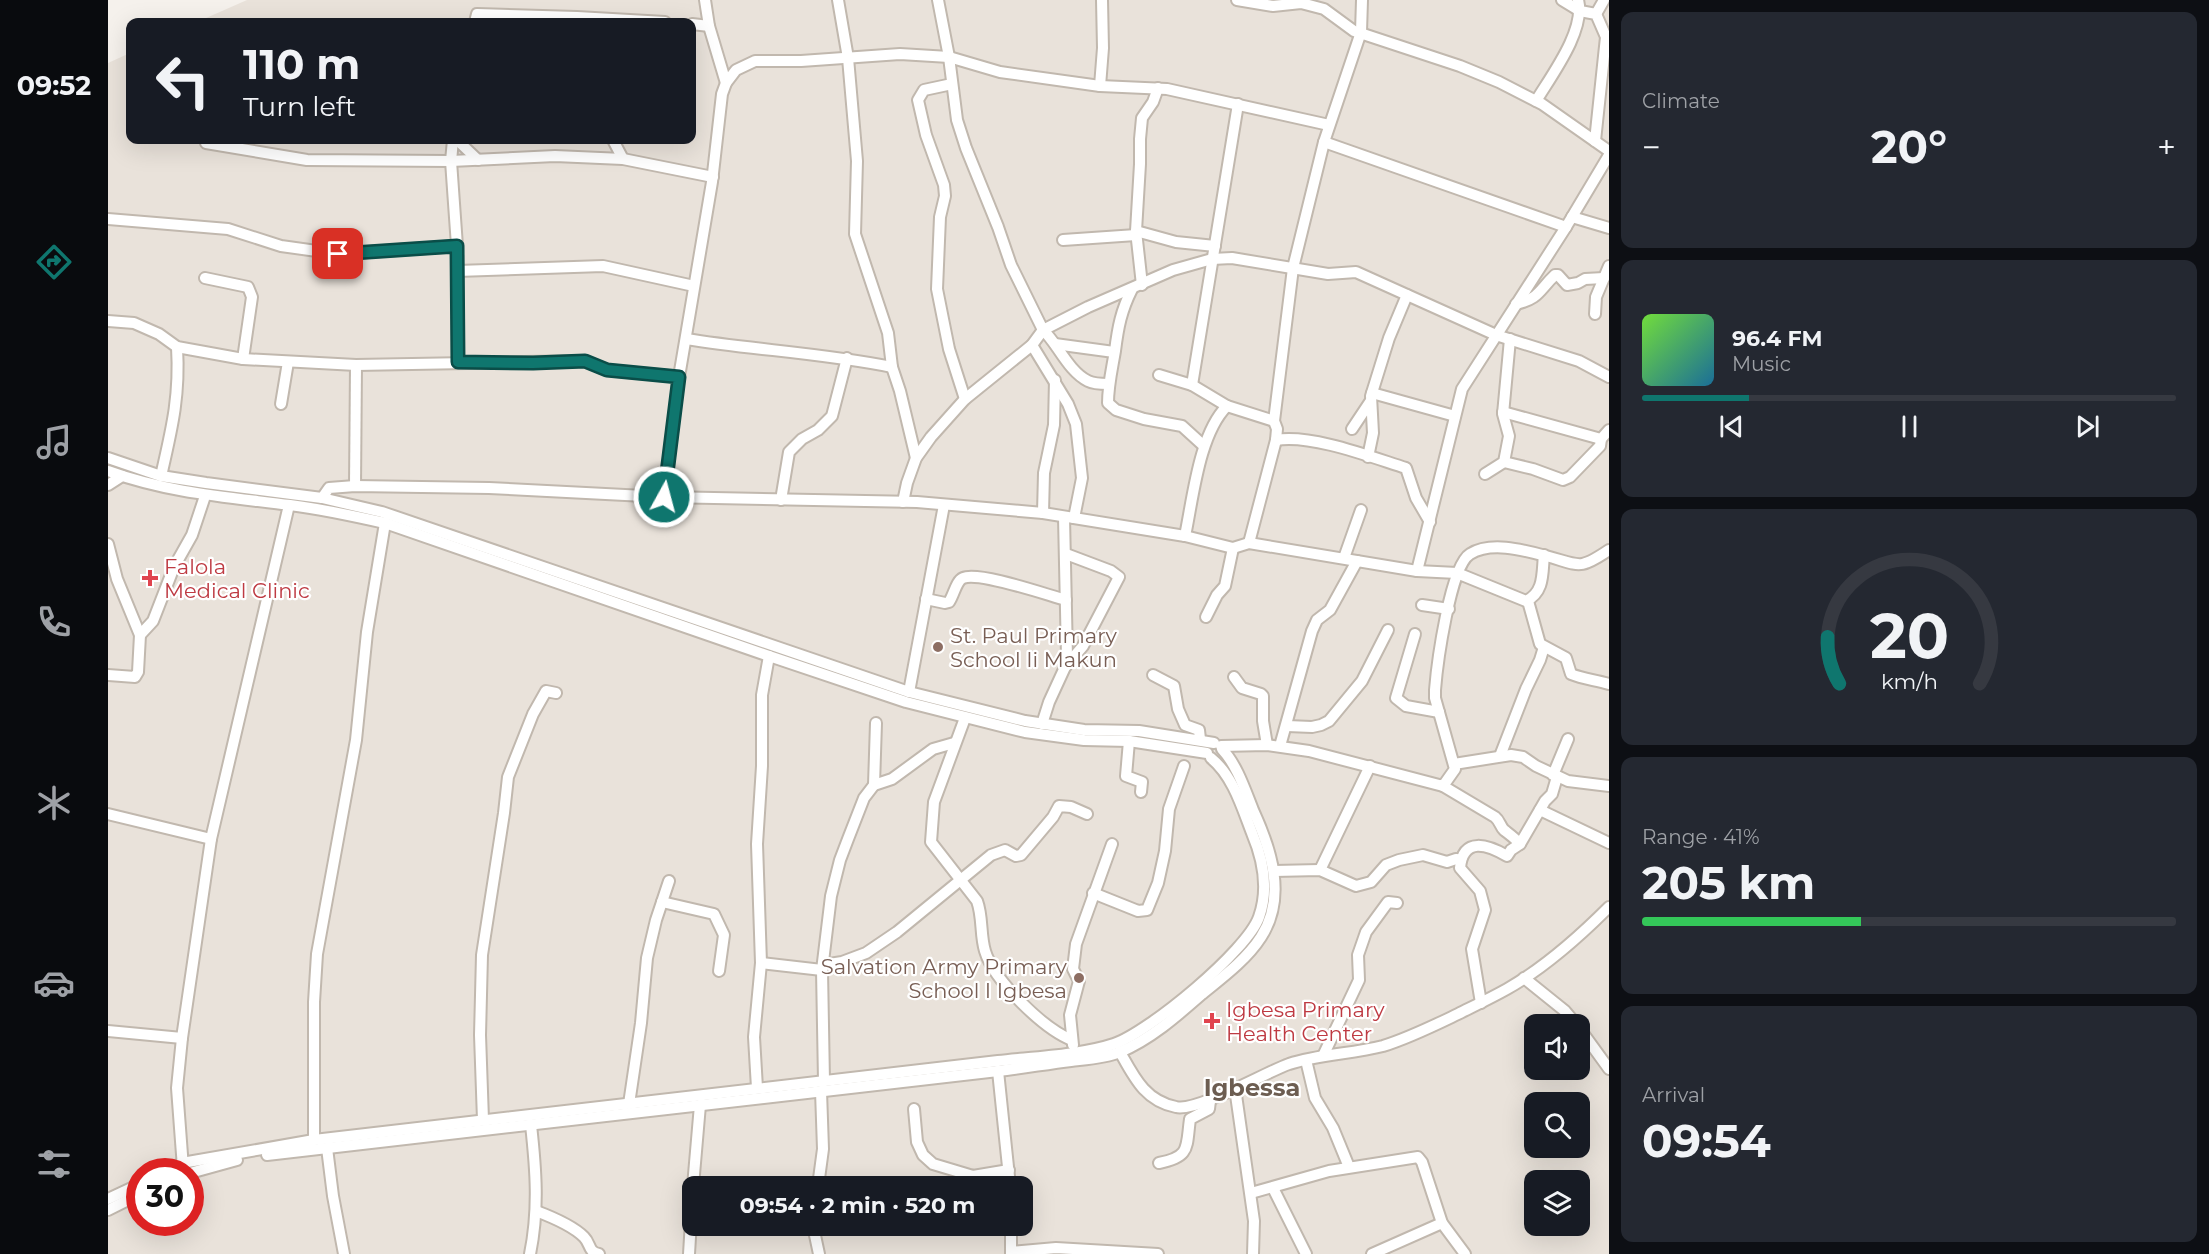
<!DOCTYPE html>
<html lang="en">
<head>
<meta charset="utf-8">
<style>
  :root { --surface:#171b24; --page:#242831; --text:#f1f3f6; --muted:#9ea1a6; --line:#363941; --accent:#0f766e }
  body { margin:0; font-family:Montserrat,sans-serif; background:var(--page); color:var(--text); height:100vh; display:flex; flex-direction:column; font-size:22px; white-space:nowrap }
  * { box-sizing:border-box; margin:0 }
  p { font-size:20px; color:var(--muted) }
  .icon { flex:none; width:33px; height:33px; fill:none; stroke:currentColor; stroke-width:2; stroke-linecap:round; stroke-linejoin:round }
  .map { position:relative; flex:1; overflow:hidden }
  .panel { display:flex; flex-direction:column; gap:12px; padding:12px; background:#0d0f14; width:600px }
  .panel>* { flex:none }
  .top-card { position:absolute; left:18px; top:18px; width:570px; height:126px; border-radius:12px; box-shadow:0 6px 24px #0002; background:#171b24; color:var(--text); overflow:hidden }
  .tools { position:absolute; left:1416px; top:1014px; display:grid; gap:12px }
  .tools a { display:grid; place-items:center; width:66px; height:66px; border-radius:12px; background:var(--surface); box-shadow:0 6px 24px #0002; font-size:30px }
  .speed { position:absolute; left:18px; top:1158px; display:flex; gap:12px; font-size:30px; font-weight:700; text-align:center }
  .speed>* { display:grid; place-content:center; width:78px; height:78px; border-radius:50%; background:var(--surface); box-shadow:0 6px 24px #0002; line-height:1 }
  .speed .limit { border:9px solid #d22; background:#fff; color:#111 }
  .pin { position:absolute; display:grid; place-items:center; width:51px; height:51px; color:#fff; margin:-26px; border-radius:12px; box-shadow:0 3px 9px #0006 }
  .me { position:absolute; width:66px; margin:-33px; rotate:7deg; stroke-linejoin:round; filter:drop-shadow(0 0 4px #0008) }
  .turn { display:flex; align-items:center; gap:21px; height:126px; padding:0 18px; font-size:27px }
  .turn .icon { width:78px; height:78px; stroke-width:2.5 }
  .turn b { display:block; font-size:42px; line-height:51px }
  .big { font-size:45px; font-weight:700; line-height:1.1 }
  .panel .card { flex:1; display:flex; flex-direction:column; justify-content:center; gap:9px; min-width:0; padding:0 21px; border-radius:12px; background:var(--page) }
  .panel .dial { align-items:center; gap:0 }
  .dial svg { height:156px; overflow:visible; fill:none; stroke:var(--line); stroke-width:7; stroke-linecap:round; text-anchor:middle }
  .dial text { fill:var(--text); stroke:none }
  .song { display:flex; align-items:center; gap:18px }
  .cover { width:72px; height:72px; border-radius:9px; background:linear-gradient(135deg,hsl(100 70% 55%),hsl(200 70% 35%)) }
  .played { height:6px; border-radius:3px; background:linear-gradient(90deg,var(--accent) 20%,var(--line) 20%) }
  .keys { display:flex; justify-content:space-around; direction:ltr }
  .heat { display:flex; justify-content:space-between; align-items:center; font-size:33px; direction:ltr }
  .charge { height:9px; border-radius:4px; background:linear-gradient(90deg,#34c759 41%,var(--line) 0) }
  .trip { position:absolute; left:574px; top:1176px; width:351px; height:60px; border-radius:12px; background:var(--surface); box-shadow:0 6px 24px #0002; font-weight:700; line-height:60px; text-align:center }
  main { display:flex; flex:1; min-height:0 }
  .menu { display:flex; flex-direction:column; width:108px; justify-content:space-around; align-items:center; background:#090b0e; color:var(--muted) }
  .menu .icon { width:42px; height:42px }
  .menu .current { color:var(--accent) }
  .menu b { font-size:27px; color:var(--text) }
  .map>svg:first-child { display:block }
  .residential { fill:#e9e2da; fill-rule:evenodd }
  .lines { fill:none; stroke-linecap:round; stroke-linejoin:round }
  .minor-casing { stroke:#c1b8ae; stroke-width:14 }
  .minor { stroke:#fff; stroke-width:10 }
  .route-casing { stroke:#0a4d48; stroke-width:15 }
  .route { stroke:#0f766e; stroke-width:10 }
  .health-dot { fill:#e0444e; stroke:#fff; stroke-width:2 }
  .education-dot { fill:#8d6e63; stroke:#fff; stroke-width:2 }
  .labels { text-anchor:middle; dominant-baseline:central; stroke-width:4.5; stroke-linejoin:round; paint-order:stroke }
  .health-label { font-size:21px; fill:#be3a42; stroke:#fff; text-anchor:start }
  .education-label { font-size:21px; fill:#785e54; stroke:#fff; text-anchor:start }
  .quarter-label { font-size:24px; font-weight:bold; fill:#6c5d51; stroke:#fff }
</style>
</head>
<body>
<main>
<nav class="menu">
<b>09:52</b>
<svg class="icon current" aria-label="directions" viewBox="0 0 24 24"><path d="M12 3l9 9-9 9-9-9zM9 14v-3h6M13 9l2 2-2 2"/></svg>
<svg class="icon" aria-label="music" viewBox="0 0 24 24"><path d="M9 18V5l10-2v13"/><circle cx="6" cy="18" r="3"/><circle cx="16" cy="16" r="3"/></svg>
<svg class="icon" aria-label="phone" viewBox="0 0 24 24"><path d="M5 4h4l2 5-3 2q2 4 5 5l2-3 5 2v4C11 20 4 13 5 4z"/></svg>
<svg class="icon" aria-label="climate" viewBox="0 0 24 24"><path d="M12 3v18M4 7l16 10M4 17L20 7"/></svg>
<svg class="icon" aria-label="car" viewBox="0 0 24 24"><path d="M5 17H2v-5l4-1 3-4h7l3 4 3 1v5h-3M9 17h6M6 11h13"/><circle cx="7" cy="17" r="2"/><circle cx="17" cy="17" r="2"/></svg>
<svg class="icon" aria-label="filters" viewBox="0 0 24 24"><path d="M4 7h16M4 17h16"/><circle cx="9" cy="7" r="2"/><circle cx="15" cy="17" r="2"/></svg>
</nav>
<div class="map">
<svg width="1501" height="1254" viewBox="0 0 1501 1254">
  <rect width="100%" height="100%" fill="#f5f1ec"/>
  <!-- residential -->
  <path class="residential" d="M139,0H1501V1254H0V63L22,53V140H584V22H89ZM1426,1024H1472V1070H1426ZM1426,1102H1472V1148H1426ZM32,1172H82V1222H32ZM1426,1180H1472V1226H1426ZM585,1186H915V1226H585Z"/>
  <g class="lines">
    <!-- minor casing -->
    <g class="minor-casing">
      <g id="minor">
        <path d="M597,0L601,26L618,83"/>
        <path d="M730,0L740,58L749,161L747,234L780,333L784,367L792,391L808,458"/>
        <path d="M830,0L841,57L849,120L858,148L890,227L903,265L935,330C950,344 960,371 980,381C986,384 994,384 1000,384"/>
        <path d="M1129,0L1165,6L1193,3L1216,9L1246,31L1352,66L1391,82L1434,104L1501,151"/>
        <path d="M1454,0L1472,11L1488,14L1498,37L1487,141"/>
        <path d="M1488,14L1496,0"/>
        <path d="M367,22L369,14L469,17L557,22"/>
        <path d="M584,24L601,26"/>
        <path d="M844,84L816,90L810,100L818,135L836,185L837,196L832,217L829,289L841,349L857,399"/>
        <path d="M992,86L995,48L994,0"/>
        <path d="M1428,101C1443,76 1478,30 1470,0"/>
        <path d="M345,140L343,161L349,246L350,362"/>
        <path d="M349,140L370,160"/>
        <path d="M505,140L515,159"/>
        <path d="M1216,142L1458,227"/>
        <path d="M98,143L199,160L343,161L447,156L515,159L605,177"/>
        <path d="M1464,217L1501,228"/>
        <path d="M0,219L120,229L173,246L230,254L349,246"/>
        <path d="M1028,231L1068,242L1107,246"/>
        <path d="M955,240L1028,235"/>
        <path d="M349,271L495,266L586,286"/>
        <path d="M97,278L140,287L144,297L135,359"/>
        <path d="M1034,285L1028,231L1032,164V139L1034,118L1045,102L1050,88"/>
        <path d="M1024,289C1013,311 1010,327 1007,351C1004,369 1000,385 1000,403L1008,410L1036,419L1074,426L1096,446"/>
        <path d="M1408,304C1431,299 1431,290 1447,275H1450L1459,285L1470,283L1477,279L1496,278"/>
        <path d="M1487,314L1488,297L1501,266"/>
        <path d="M0,321L26,323L51,334L69,347L135,359L248,365L477,361L499,370L571,377"/>
        <path d="M578,339C646,350 715,353 784,367"/>
        <path d="M947,344L1006,352"/>
        <path d="M924,345L960,404L968,424L974,478L966,518"/>
        <path d="M1051,375L1084,385L1119,406L1166,421"/>
        <path d="M1084,385L1130,104"/>
        <path d="M1264,393L1347,416"/>
        <path d="M173,404L180,362"/>
        <path d="M1395,412L1493,439L1501,430"/>
        <path d="M1244,429L1262,402"/>
        <path d="M1168,440C1204,434 1263,457 1298,468L1308,498L1322,522"/>
        <path d="M1260,457L1265,433L1263,396L1281,338L1299,295"/>
        <path d="M0,458L53,476L98,483L214,498L274,512L801,692L917,721L976,730L1031,731L1106,743"/>
        <path d="M1396,462L1425,469L1455,480L1462,477L1492,446L1493,439"/>
        <path d="M0,471C60,493 120,497 182,505C214,509 246,516 277,523L661,656L798,702L917,732L976,740L1021,741L1099,753"/>
        <path d="M1377,474L1396,462L1401,436L1395,414L1402,339"/>
        <path d="M53,476C64,428 72,396 69,347"/>
        <path d="M0,485L14,476"/>
        <path d="M247,486L248,365"/>
        <path d="M556,497L571,377L604,182L614,94L618,83L628,70L647,61H693L792,54L841,57L892,72L992,86L1059,89L1221,125"/>
        <path d="M214,498L221,488L247,486L381,488L556,497L809,502L935,513L1077,536L1125,548L1141,543L1309,571L1349,573L1418,601C1437,592 1434,572 1436,555"/>
        <path d="M673,500L681,452L694,439L710,430L724,416L739,358"/>
        <path d="M795,502L799,483L808,458L823,437L857,399L924,345L935,330L980,307L1065,270L1104,259L1124,258L1220,274L1248,272L1388,335L1471,361L1501,377"/>
        <path d="M935,513L936,473L946,425L947,380"/>
        <path d="M1077,536C1085,498 1091,434 1119,406"/>
        <path d="M1141,543L1168,440L1169,429L1166,421L1185,268L1216,142L1253,32L1254,0"/>
        <path d="M0,544L9,579L32,635L30,672L27,677L0,675"/>
        <path d="M958,554L1003,571L1011,577L975,646L958,666"/>
        <path d="M1236,558L1253,510"/>
        <path d="M1309,571L1354,389L1458,227L1501,155"/>
        <path d="M818,599L837,603L841,602C846,595 848,581 855,578C871,571 939,595 958,600"/>
        <path d="M1420,601L1432,644L1458,658L1463,674C1475,679 1488,680 1501,684"/>
        <path d="M1314,605L1341,609"/>
        <path d="M1098,617L1109,595L1117,586L1125,548"/>
        <path d="M1307,634L1288,698L1298,706L1331,712"/>
        <path d="M32,635L45,621L66,567L84,535L97,496"/>
        <path d="M1045,675L1066,686L1070,709L1077,725L1091,730L1092,739"/>
        <path d="M1126,677L1134,688L1153,694L1155,696V721L1159,745"/>
        <path d="M801,692L836,505"/>
        <path d="M857,718L826,802L823,842L869,901C875,917 872,935 877,951C886,981 936,1029 964,1040"/>
        <path d="M934,724L941,702L958,665L959,657L956,517"/>
        <path d="M1179,726L1204,727L1213,725L1221,721L1254,681L1280,630"/>
        <path d="M1021,741L1018,776L1034,782L1033,792"/>
        <path d="M1113,746L1159,745L1201,751L1335,786L1347,769L1327,698V690C1329,665 1342,566 1362,554C1383,541 1415,550 1438,556C1472,565 1470,571 1501,550"/>
        <path d="M1172,746L1204,631L1209,620L1222,610L1249,561"/>
        <path d="M1392,756L1418,689L1432,660L1436,647"/>
        <path d="M1346,764L1403,755L1415,757L1428,766L1460,781L1501,786"/>
        <path d="M1445,775L1460,739"/>
        <path d="M766,785L768,723"/>
        <path d="M1335,786L1387,817C1392,821 1392,826 1396,830C1401,834 1407,838 1412,844"/>
        <path d="M1432,810L1501,843"/>
        <path d="M0,814L103,839"/>
        <path d="M1212,870L1262,766"/>
        <path d="M1166,871L1212,870L1248,886L1263,882L1278,865L1291,860L1315,855L1339,862L1348,859L1353,860"/>
        <path d="M985,893L1030,911L1039,910L1050,883L1057,851L1061,809L1076,766"/>
        <path d="M554,902L606,914L616,935L611,971"/>
        <path d="M653,963L714,970"/>
        <path d="M715,965L734,962L758,953L789,932L883,855L897,850L908,856L913,855L945,817L951,806L963,807L979,814"/>
        <path d="M1416,978L1457,1011L1468,1024"/>
        <path d="M1373,1003L1364,949L1377,910L1372,891L1352,868C1355,836 1380,845 1399,856L1403,850L1412,844L1437,801L1444,794L1449,777"/>
        <path d="M1472,1029L1501,1069"/>
        <path d="M0,1031L74,1038"/>
        <path d="M965,1045L962,1015L971,981L965,969L968,944L1004,844"/>
        <path d="M1012,1052C1026,1077 1037,1101 1068,1107C1089,1112 1156,1073 1181,1064C1211,1054 1244,1054 1275,1046C1301,1038 1325,1026 1350,1014C1366,1006 1383,998 1399,989C1436,968 1471,937 1501,907"/>
        <path d="M1215,1056L1251,980L1250,955L1258,932L1280,902L1289,903"/>
        <path d="M1198,1060L1207,1098L1225,1128L1241,1167"/>
        <path d="M890,1071L902,1186"/>
        <path d="M716,1081L714,970L723,896L732,860L740,839L756,798L766,785L784,779L825,749L846,743"/>
        <path d="M649,1088L646,1037L653,963L649,844L654,766V695L661,656"/>
        <path d="M1127,1088L1146,1221L1145,1254"/>
        <path d="M521,1104L533,1023L539,958L548,920L561,881"/>
        <path d="M806,1109L809,1142L815,1155L825,1164L865,1176L901,1170"/>
        <path d="M375,1120L372,1035L374,955L396,813L400,777L425,714L438,691L448,693"/>
        <path d="M206,1140V1002L209,954L248,740L259,632L277,523"/>
        <path d="M219,1148L225,1196L236,1254"/>
        <path d="M159,1155L890,1071C915,1068 939,1064 963,1061C980,1059 997,1058 1012,1052C1043,1039 1070,1015 1094,994C1115,977 1139,959 1153,937C1179,897 1163,849 1145,810C1137,790 1129,765 1114,749"/>
        <path d="M1051,1163C1083,1157 1078,1147 1082,1119L1101,1109L1102,1101"/>
        <path d="M75,1168L69,1088L74,1038L103,839L181,505"/>
        <path d="M56,1172L74,1163L206,1140L890,1061C926,1057 973,1055 1006,1044C1041,1032 1139,951 1151,917C1161,889 1155,859 1144,833C1134,807 1125,776 1103,758"/>
        <path d="M82,1173L129,1160"/>
        <path d="M585,1186L592,1105"/>
        <path d="M710,1186L715,1149L713,1091"/>
        <path d="M1165,1188L1198,1254"/>
        <path d="M1143,1193L1221,1171L1310,1157L1314,1162L1334,1223L1357,1254"/>
        <path d="M0,1199L32,1184"/>
        <path d="M0,1210L32,1194"/>
        <path d="M428,1211C444,1217 464,1225 476,1237C483,1244 480,1252 491,1254"/>
        <path d="M705,1226L711,1254"/>
        <path d="M903,1226V1254"/>
        <path d="M903,1252L948,1248L1050,1254"/>
        <path d="M422,1254C431,1210 428,1170 423,1125"/>
        <path d="M581,1254L585,1187"/>
        <path d="M1264,1254L1334,1223"/>
      </g>
    </g>
    <!-- minor -->
    <use href="#minor" class="minor"/>
  </g>
  <g class="lines">
    <!-- route casing -->
    <g class="route-casing">
      <path id="route" d="M230,254L349,246L350,362L425,363L477,361L499,370L571,377L556,497"/>
    </g>
    <!-- route -->
    <use href="#route" class="route"/>
  </g>
  <!-- markers -->
  <g class="health-dot">
    <path d="M39 569h6v6h6v6h-6v6h-6v-6h-6v-6h6z"/>
    <path d="M1101 1012h6v6h6v6h-6v6h-6v-6h-6v-6h6z"/>
  </g>
  <g class="education-dot">
    <circle cx="830" cy="647" r="6"/>
    <circle cx="971" cy="978" r="6"/>
  </g>
  <g class="labels">
    <!-- health labels -->
    <g class="health-label">
      <text x="56" y="566">Falola<tspan x="56" dy="24">Medical Clinic</tspan></text>
      <text x="1118" y="1009">Igbesa Primary<tspan x="1118" dy="24">Health Center</tspan></text>
    </g>
    <!-- education labels -->
    <g class="education-label">
      <text x="842" y="635">St. Paul Primary<tspan x="842" dy="24">School Ii Makun</tspan></text>
      <text x="959" y="966" text-anchor="end">Salvation Army Primary<tspan x="959" dy="24">School I Igbesa</tspan></text>
    </g>
    <!-- quarter labels -->
    <g class="quarter-label">
      <text x="1144" y="1087">Igbessa</text>
    </g>
  </g>
</svg>
<div class="tools">
<a><svg class="icon" aria-label="sound" viewBox="0 0 24 24"><path d="M4 9h4l5-4v14l-5-4H4zM17 9q2 3 0 6"/></svg></a>
<a><svg class="icon" aria-label="search" viewBox="0 0 24 24"><circle cx="10" cy="10" r="6"/><path d="M15 15l6 6"/></svg></a>
<a><svg class="icon" aria-label="layers" viewBox="0 0 24 24"><path d="M12 4l9 5-9 5-9-5zM3 14l9 5 9-5"/></svg></a>
</div>
<div class="speed"><div class="limit">30</div></div>
<div class="pin" style="left:230px;top:254px;background:#d93025"><svg class="icon" aria-label="arrive" viewBox="0 0 24 24"><path d="M6 21V4h12l-3 4 3 4H6"/></svg></div>
<svg class="me" style="left:556px;top:497px" viewBox="-20 -20 40 40"><circle r="17" fill="#0f766e" stroke="#fff" stroke-width="3"/><path d="M0-11L8 9 0 5-8 9z" fill="#fff"/></svg>
<div class="trip">09:54 · 2 min · 520 m</div>
<div class="top-card">
<div class="turn"><svg class="icon" aria-label="left" viewBox="0 0 24 24"><path d="M17 20v-9H6M10 6l-5 5 5 5"/></svg><div><b>110 m</b>Turn left</div></div>
</div>
</div>
<section class="panel">
<div class="card"><p>Climate</p>
<div class="heat"><a>−</a><b class="big">20°</b><a>+</a></div>
</div>
<div class="card">
<div class="song"><i class="cover"></i><div><b>96.4 FM</b><p>Music</p></div></div>
<div class="played"></div>
<div class="keys"><svg class="icon" aria-label="previous" viewBox="0 0 24 24"><path d="M18 5L8 12l10 7zM5 5v14"/></svg><svg class="icon" aria-label="pause" viewBox="0 0 24 24"><path d="M8 5v14M16 5v14"/></svg><svg class="icon" aria-label="next" viewBox="0 0 24 24"><path d="M6 5l10 7-10 7zM19 5v14"/></svg></div>
</div>
<div class="card dial"><svg viewBox="0 0 100 80">
<path d="M14 69A42 42 0 1 1 86 69"/>
<path d="M14 69A42 42 0 0 1 8 45" stroke="#0f766e"/>
<text x="50" y="56" font-size="32" font-weight="700">20</text>
<text x="50" y="72" font-size="11">km/h</text>
</svg></div>
<div class="card"><p>Range · 41%</p><b class="big">205 km</b><div class="charge"></div></div>
<div class="card"><p>Arrival</p><b class="big">09:54</b></div>
</section>
</main>
</body>
</html>
